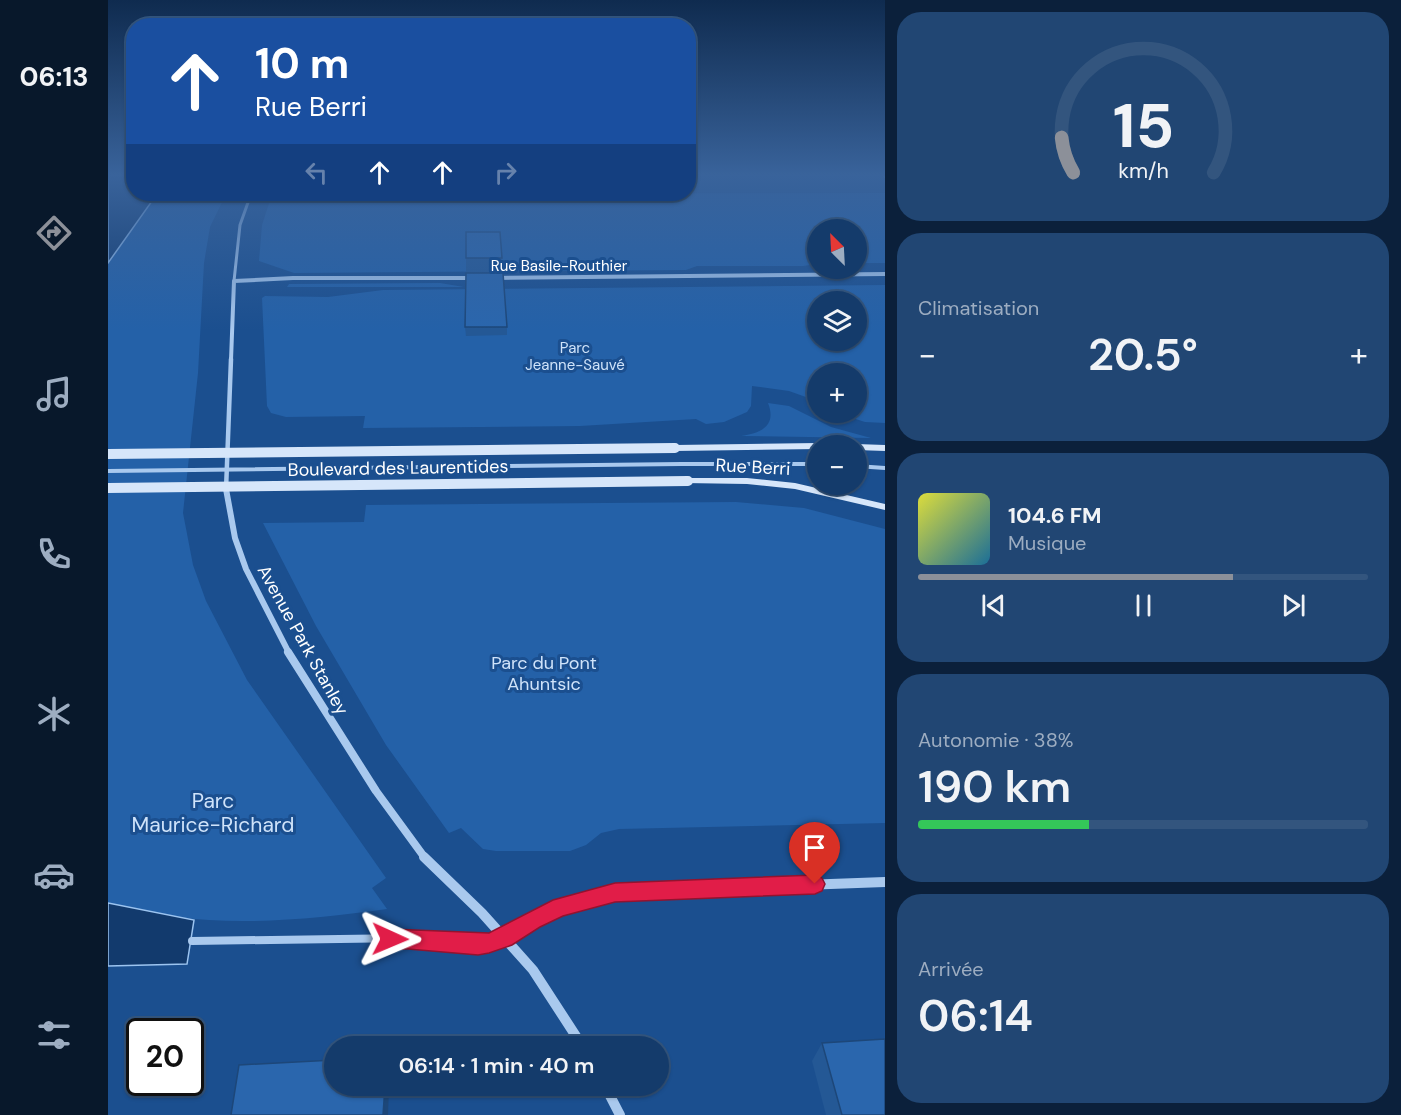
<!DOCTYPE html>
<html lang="fr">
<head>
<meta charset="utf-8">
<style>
  :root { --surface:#143b6b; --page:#214673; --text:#f1f3f6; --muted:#9dadc1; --line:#33557e; --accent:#8c9099 }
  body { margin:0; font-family:"DM Sans",sans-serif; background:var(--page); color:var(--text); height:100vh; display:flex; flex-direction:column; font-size:22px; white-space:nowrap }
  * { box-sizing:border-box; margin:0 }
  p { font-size:20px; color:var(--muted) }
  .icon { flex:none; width:33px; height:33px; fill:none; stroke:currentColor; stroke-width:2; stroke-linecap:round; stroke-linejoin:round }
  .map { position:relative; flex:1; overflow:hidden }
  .sheet { display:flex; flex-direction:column; gap:12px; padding:12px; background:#0b203b; width:516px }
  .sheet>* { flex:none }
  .hud { position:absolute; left:18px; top:18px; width:570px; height:183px; border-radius:24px; box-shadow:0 2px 4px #0004,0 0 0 2px var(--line); background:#1a4fa0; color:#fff; overflow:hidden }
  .needle { width:39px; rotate:336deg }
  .buttons { position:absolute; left:699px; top:219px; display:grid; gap:12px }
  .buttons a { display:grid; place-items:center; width:60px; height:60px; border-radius:50%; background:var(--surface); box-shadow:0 2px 4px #0004,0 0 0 2px var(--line); font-size:30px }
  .speed { position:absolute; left:18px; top:1018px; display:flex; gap:12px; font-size:30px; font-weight:700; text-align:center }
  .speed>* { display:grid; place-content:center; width:78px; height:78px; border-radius:50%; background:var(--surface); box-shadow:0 2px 4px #0004,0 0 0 2px var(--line); line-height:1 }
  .speed .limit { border:3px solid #111; border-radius:9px; background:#fff; color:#111 }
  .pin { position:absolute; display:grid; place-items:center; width:51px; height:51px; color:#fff; margin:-62px -26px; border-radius:50% 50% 50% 0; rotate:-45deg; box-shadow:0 0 6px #0007 }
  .pin .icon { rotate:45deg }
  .me { position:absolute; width:66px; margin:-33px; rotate:91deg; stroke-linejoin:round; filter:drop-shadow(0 0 4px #0008) }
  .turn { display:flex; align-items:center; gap:21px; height:126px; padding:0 30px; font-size:27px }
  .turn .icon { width:78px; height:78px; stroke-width:2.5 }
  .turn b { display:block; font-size:42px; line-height:51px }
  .lanes { display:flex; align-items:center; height:57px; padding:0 30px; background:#0003; justify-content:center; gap:30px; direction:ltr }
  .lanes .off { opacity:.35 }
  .big { font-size:45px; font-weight:600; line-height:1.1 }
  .sheet .tile { flex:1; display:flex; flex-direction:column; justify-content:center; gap:9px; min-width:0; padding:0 21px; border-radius:24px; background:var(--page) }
  .sheet .dial { align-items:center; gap:0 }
  .dial svg { height:156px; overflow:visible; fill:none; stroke:var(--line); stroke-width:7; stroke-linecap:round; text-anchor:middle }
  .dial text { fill:var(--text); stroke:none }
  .song { display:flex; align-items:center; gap:18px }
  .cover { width:72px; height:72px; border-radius:9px; background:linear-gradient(135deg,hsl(60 70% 55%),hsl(200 70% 35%)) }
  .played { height:6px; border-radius:3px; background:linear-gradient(90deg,var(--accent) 70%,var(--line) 70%) }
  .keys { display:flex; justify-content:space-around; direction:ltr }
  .heat { display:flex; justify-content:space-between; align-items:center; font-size:33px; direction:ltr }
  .charge { height:9px; border-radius:4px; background:linear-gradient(90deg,#34c759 38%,var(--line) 0) }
  .trip { position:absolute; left:216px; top:1036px; width:345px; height:60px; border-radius:30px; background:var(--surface); box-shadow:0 2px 4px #0004,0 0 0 2px var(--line); font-weight:600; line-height:60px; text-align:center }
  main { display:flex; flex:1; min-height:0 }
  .dock { display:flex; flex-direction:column; width:108px; justify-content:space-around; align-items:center; background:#08182b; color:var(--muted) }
  .dock .icon { width:42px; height:42px }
  .dock .active { color:var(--accent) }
  .dock b { font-size:27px; color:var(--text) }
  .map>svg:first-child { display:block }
  .green { fill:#2461a8; fill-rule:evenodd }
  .water { fill:#123a6d; stroke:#9cc4f0; stroke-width:1.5 }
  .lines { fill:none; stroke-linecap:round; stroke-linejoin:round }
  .service-far2 { stroke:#a9c9ee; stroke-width:2 }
  .service-far1 { stroke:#a9c9ee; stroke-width:4 }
  .service { stroke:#a9c9ee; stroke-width:8 }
  .pedestrian { stroke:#a9c9ee; stroke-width:3 }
  .minor-far4 { stroke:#a9c9ee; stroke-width:4 }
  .minor-far3 { stroke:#a9c9ee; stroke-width:4.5 }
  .minor-far2 { stroke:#a9c9ee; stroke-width:6 }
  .minor-far1 { stroke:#a9c9ee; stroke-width:8 }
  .minor { stroke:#a9c9ee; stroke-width:10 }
  .secondary { fill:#d6e6fa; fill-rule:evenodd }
  .service-bridge { stroke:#a9c9ee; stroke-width:4 }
  .secondary-bridge { stroke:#d6e6fa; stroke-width:10 }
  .wall { fill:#245895 }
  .shaded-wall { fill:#1d4779 }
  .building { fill:#2a66ad; stroke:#1d4779; stroke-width:1.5 }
  .route { fill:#e11d48; stroke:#92132f; stroke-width:1.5 }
  .labels { text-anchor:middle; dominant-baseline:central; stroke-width:6; stroke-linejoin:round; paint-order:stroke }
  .far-street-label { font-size:15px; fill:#fff; stroke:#1b4f8f }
  .far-park-label { font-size:15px; fill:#cfe3fa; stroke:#1b4f8f }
  .street-label { font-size:18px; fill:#fff; stroke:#1b4f8f }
  .park-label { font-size:18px; fill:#cfe3fa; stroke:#1b4f8f }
  .near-park-label { font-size:21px; fill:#cfe3fa; stroke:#1b4f8f }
</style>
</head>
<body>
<main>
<nav class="dock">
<b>06:13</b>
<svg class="icon active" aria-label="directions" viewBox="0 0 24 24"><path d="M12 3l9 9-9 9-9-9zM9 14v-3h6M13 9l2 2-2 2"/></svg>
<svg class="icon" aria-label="music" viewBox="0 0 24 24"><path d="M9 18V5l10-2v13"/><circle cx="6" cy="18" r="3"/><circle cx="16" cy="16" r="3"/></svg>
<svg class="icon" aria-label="phone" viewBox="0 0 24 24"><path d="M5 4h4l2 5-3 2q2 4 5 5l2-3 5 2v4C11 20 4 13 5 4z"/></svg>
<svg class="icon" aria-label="climate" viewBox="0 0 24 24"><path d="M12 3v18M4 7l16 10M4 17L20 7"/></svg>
<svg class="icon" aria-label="car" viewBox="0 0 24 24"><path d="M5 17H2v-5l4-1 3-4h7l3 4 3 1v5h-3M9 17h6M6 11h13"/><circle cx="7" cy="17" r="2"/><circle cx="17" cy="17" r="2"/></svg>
<svg class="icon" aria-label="filters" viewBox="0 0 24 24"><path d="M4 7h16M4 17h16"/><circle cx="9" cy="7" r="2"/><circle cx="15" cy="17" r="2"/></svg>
</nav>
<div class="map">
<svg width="777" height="1115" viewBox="0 0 777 1115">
  <rect width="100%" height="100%" fill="#1b4f8f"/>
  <!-- green -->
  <g class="green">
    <path d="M777,193V263H749L748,230H710L709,264L695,266H589L578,270L186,273L151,261L154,225L164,194Z"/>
    <path d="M49,194H118L102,227L96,263L90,373L75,513L85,565L98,601L139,680L278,878L264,888L279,909C187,922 90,930 0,903V263Z"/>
    <path d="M332,283L356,287H179L181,284Z"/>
    <path d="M777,285V423L757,422L729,413L748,412V374H710L709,401L681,391L644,386L643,406L639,412L616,422L598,424L588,419L472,426L255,428L257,416L178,417L163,413L159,406L154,298L157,296L220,297L275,290ZM710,302H748V340H710Z"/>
    <path d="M660,403L681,406L723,427L763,438L633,436C653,433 669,426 660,403Z"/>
    <path d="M628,502L696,508L777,529V823L511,829L493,833L478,845L462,851H388L375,849L353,828L341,833L278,745L208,626L155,523L256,522L258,505Z"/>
  </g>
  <!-- water -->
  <g class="water">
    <path d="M0,174H25L26,194H49L0,263Z"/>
    <path d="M0,903L86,920L79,964L0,966Z"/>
  </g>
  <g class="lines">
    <!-- service-far2 -->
    <path class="service-far2" d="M774,174L777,177"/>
    <!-- service-far1 -->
    <g class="service-far1">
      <path d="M574,464H710"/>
      <path d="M748,466L777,468"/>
    </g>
    <!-- service -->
    <path class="service" d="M84,941L300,938L370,945L397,938"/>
    <!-- pedestrian -->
    <path class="pedestrian" d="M126,281L132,225L143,194"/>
    <!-- minor-far4 -->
    <g class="minor-far4">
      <path d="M387,278L777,274"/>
      <path d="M123,360L126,281L185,278H365"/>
    </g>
    <!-- minor-far3 -->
    <path class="minor-far3" d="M118,490L123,359"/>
    <!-- minor-far2 -->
    <path class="minor-far2" d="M118,489L127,538L138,569L181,653"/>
    <!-- minor-far1 -->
    <path class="minor-far1" d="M180,652L268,791L317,858"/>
    <!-- minor -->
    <g class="minor">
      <path d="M316,857L374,913L425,970L475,1047"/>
      <path d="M397,938L424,920L452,907L507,892L777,882"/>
      <path d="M497,1086L512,1115"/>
    </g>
    <!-- secondary -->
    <g class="secondary">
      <path d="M710,443L715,446H710V449L567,451L562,448L567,445Z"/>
      <path d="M748,444L777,445V451L748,450V446H744Z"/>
      <path d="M580,478H639L687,483L777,504V510L687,489L639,484L576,483L575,481Z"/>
    </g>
    <!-- service-bridge -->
    <path class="service-bridge" d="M0,471L574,464"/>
    <!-- secondary-bridge -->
    <g class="secondary-bridge">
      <path d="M0,454L567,448"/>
      <path d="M0,488L580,481"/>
    </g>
  </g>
  <!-- wall -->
  <g class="wall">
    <path d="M358,232L394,258V272L358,273Z"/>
    <path d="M357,327H399V335L358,336Z"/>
    <path d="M714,1043L777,1115H718L704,1061Z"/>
  </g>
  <!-- shaded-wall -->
  <path class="shaded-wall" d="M277,1086H281L280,1115H275Z"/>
  <!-- building -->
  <g class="building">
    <path d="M358,232H392L394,258H358Z"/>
    <path d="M358,273H395L399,327H357Z"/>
    <path d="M777,1039V1115H734L714,1043Z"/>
    <path d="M226,1060V1086H277L275,1115H123L131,1065Z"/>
  </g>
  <!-- sky -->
  <linearGradient id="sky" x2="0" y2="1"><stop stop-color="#0f2b4f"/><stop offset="0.53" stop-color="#39639b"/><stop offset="1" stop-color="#39639b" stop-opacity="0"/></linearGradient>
  <rect width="777" height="330" fill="url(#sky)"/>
  <!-- route -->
  <path class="route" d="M707,875L714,878L717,884L714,891L707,894L507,902L455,916L432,927L404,945L381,953L370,955L300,949H282L274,946L271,939L274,932L282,929L381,933L445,900L507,883Z"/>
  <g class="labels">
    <!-- far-street labels -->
    <g class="far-street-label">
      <text x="451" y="266">Rue Basile-Routhier</text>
    </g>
    <!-- far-park labels -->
    <g class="far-park-label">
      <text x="467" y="348">Parc<tspan x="467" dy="17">Jeanne-Sauvé</tspan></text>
    </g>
    <!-- street labels -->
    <g class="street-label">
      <text transform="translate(645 467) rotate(3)">Rue Berri</text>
      <text transform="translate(290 468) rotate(-1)">Boulevard des Laurentides</text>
      <text transform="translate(195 640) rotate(61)">Avenue Park Stanley</text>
    </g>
    <!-- park labels -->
    <g class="park-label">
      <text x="436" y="663">Parc du Pont<tspan x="436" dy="21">Ahuntsic</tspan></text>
    </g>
    <!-- near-park labels -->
    <g class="near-park-label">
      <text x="105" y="801">Parc<tspan x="105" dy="24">Maurice-Richard</tspan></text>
    </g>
  </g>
</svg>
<div class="buttons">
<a><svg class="needle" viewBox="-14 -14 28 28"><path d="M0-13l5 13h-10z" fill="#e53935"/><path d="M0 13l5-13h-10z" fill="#9dadc1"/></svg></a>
<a><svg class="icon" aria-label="layers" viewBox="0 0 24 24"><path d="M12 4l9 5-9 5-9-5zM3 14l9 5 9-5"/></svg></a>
<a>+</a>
<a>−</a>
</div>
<div class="speed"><div class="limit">20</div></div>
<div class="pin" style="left:707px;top:884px;background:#d93025"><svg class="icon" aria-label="arrive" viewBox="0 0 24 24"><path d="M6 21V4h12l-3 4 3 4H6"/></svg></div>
<svg class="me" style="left:282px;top:939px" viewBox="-20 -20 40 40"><path d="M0-17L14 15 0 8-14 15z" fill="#e11d48" stroke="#fff" stroke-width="4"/></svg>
<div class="trip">06:14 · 1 min · 40 m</div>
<div class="hud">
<div class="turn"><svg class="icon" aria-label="ahead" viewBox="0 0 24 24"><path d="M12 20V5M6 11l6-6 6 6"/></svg><div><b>10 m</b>Rue Berri</div></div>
<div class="lanes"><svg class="icon off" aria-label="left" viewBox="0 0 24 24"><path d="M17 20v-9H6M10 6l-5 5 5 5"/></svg><svg class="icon" aria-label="ahead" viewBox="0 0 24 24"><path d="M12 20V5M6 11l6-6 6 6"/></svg><svg class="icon" aria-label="ahead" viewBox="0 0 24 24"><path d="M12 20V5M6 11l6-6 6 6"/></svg><svg class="icon off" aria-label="right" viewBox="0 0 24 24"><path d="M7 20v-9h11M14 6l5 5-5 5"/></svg></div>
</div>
</div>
<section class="sheet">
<div class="tile dial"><svg viewBox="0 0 100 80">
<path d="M14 69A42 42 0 1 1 86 69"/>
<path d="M14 69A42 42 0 0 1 8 51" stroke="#8c9099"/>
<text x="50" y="56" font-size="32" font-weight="700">15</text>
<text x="50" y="72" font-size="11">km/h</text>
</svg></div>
<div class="tile"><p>Climatisation</p>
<div class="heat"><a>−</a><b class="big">20.5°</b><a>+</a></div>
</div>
<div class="tile">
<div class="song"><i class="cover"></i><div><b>104.6 FM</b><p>Musique</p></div></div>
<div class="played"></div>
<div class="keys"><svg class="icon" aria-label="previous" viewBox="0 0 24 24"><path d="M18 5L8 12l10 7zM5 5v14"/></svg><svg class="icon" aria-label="pause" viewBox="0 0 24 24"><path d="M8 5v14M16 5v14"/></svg><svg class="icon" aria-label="next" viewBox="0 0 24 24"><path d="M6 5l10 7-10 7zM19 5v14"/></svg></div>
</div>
<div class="tile"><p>Autonomie · 38%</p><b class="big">190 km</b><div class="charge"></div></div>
<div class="tile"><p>Arrivée</p><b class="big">06:14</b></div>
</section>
</main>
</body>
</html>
